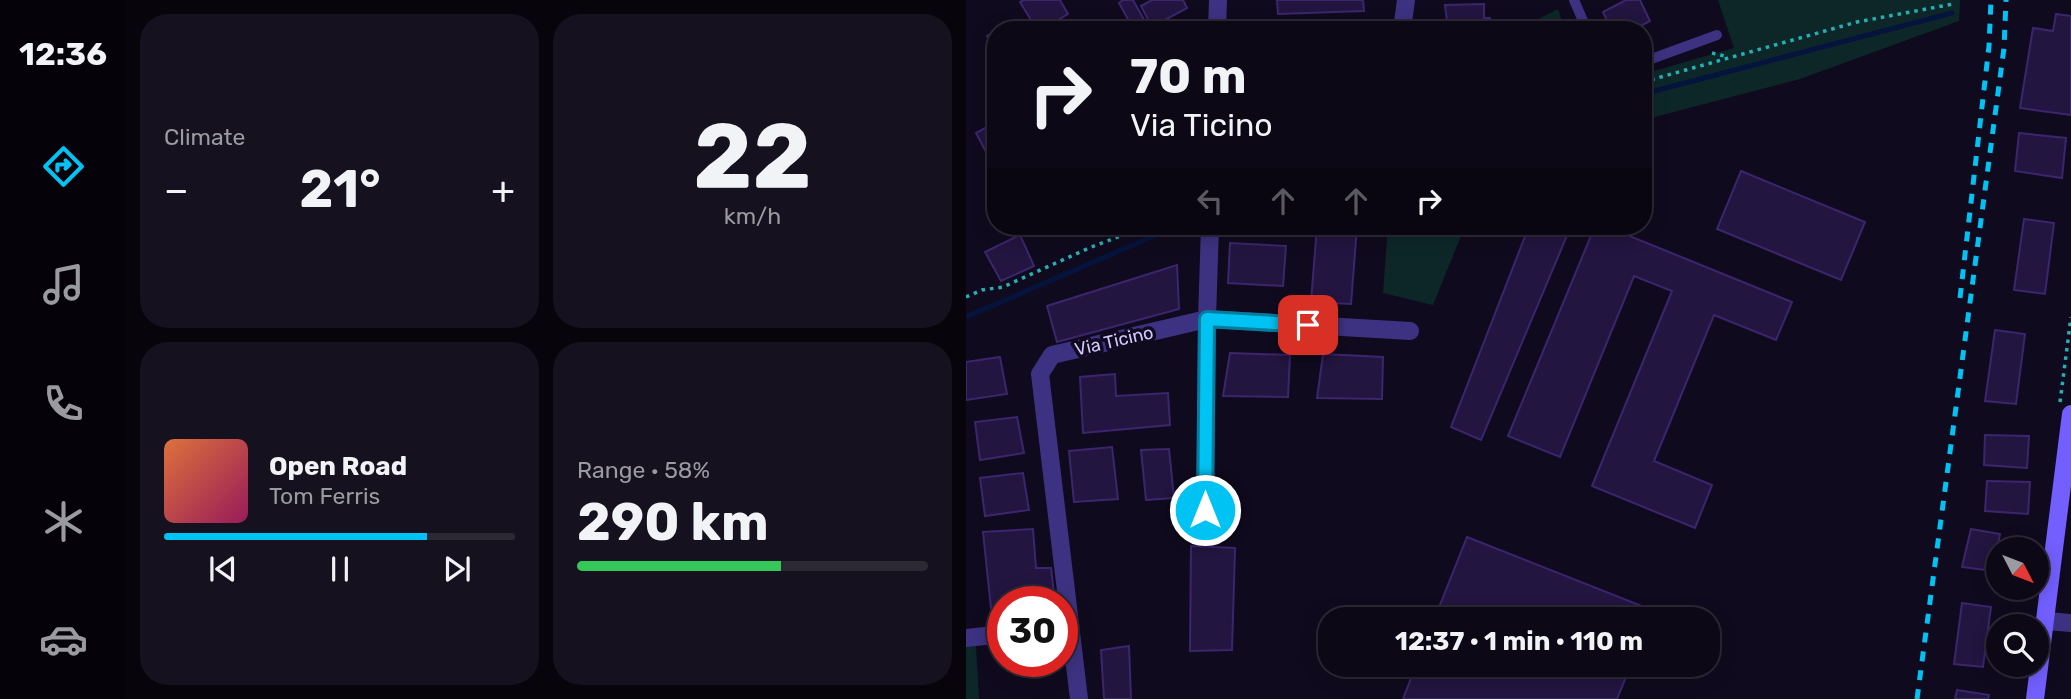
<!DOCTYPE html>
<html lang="en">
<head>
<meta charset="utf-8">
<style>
  :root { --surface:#0c0816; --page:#15111f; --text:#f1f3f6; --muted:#9a9aa1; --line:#2c2935; --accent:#00c2f3 }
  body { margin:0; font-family:Rubik,sans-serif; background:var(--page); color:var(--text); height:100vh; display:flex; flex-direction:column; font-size:26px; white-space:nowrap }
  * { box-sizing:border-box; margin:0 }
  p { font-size:23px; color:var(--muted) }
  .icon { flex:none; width:38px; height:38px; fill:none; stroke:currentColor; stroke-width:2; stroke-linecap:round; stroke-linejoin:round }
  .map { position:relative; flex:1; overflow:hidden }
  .details { display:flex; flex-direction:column; gap:14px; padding:14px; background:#07040c; width:840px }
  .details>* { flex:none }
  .hud { position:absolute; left:21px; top:21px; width:665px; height:214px; border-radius:28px; box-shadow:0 4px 18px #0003,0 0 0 2px var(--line); background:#0c0816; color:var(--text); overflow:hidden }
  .needle { width:46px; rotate:132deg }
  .fabs { position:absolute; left:1020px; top:537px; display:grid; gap:14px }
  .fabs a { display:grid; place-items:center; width:63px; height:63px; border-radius:50%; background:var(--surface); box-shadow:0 4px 18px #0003,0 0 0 2px var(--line); font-size:35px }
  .speed { position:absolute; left:21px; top:586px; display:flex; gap:14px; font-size:35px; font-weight:700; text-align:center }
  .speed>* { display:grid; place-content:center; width:91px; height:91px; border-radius:50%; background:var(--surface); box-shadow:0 4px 18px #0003,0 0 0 2px var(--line); line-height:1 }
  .speed .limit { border:10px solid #d22; background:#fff; color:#111 }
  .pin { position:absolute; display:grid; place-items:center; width:60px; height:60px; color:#fff; margin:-30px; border-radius:14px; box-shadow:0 4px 10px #0006 }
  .me { position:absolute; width:77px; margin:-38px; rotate:0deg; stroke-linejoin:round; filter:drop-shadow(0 0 5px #0008) }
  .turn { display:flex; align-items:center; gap:24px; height:147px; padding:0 28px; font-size:32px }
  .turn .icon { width:91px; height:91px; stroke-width:2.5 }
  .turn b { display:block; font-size:49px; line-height:60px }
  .lanes { display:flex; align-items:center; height:66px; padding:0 28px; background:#0003; justify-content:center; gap:35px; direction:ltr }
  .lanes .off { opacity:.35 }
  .big { font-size:52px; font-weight:700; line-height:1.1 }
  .details .widget { flex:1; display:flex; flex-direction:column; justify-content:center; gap:10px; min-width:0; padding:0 24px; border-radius:28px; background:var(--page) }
  .details .dial { align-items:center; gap:0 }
  .dial b { font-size:91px; line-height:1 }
  .song { display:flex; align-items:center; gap:21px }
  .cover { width:84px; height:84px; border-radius:10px; background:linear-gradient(135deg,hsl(20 70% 55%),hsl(330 70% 35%)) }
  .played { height:7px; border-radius:4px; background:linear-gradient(90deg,var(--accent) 75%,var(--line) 75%) }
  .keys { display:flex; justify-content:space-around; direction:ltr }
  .heat { display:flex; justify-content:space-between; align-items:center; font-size:38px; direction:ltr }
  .charge { height:10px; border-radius:5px; background:linear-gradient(90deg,#34c759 58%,var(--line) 0) }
  .details .tiles { flex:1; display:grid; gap:14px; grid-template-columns:repeat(2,1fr) }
  .trip { position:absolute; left:352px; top:607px; width:402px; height:70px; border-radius:28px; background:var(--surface); box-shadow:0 4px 18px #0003,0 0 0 2px var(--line); font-weight:700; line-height:70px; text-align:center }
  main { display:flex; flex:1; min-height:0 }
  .tabs { display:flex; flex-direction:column; width:126px; justify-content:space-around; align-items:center; background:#050309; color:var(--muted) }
  .tabs .icon { width:49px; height:49px }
  .tabs .on { color:var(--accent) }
  .tabs b { font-size:32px; color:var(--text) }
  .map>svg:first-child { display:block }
  .green { fill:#0d2729 }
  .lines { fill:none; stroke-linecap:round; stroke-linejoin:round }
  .stream { stroke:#05143c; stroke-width:5 }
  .building { fill:#221540; stroke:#3b266e; stroke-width:2 }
  .path { stroke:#25b0b6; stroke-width:3.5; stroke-dasharray:3.5 5; stroke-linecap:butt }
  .lane { stroke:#3d3281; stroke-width:10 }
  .street { stroke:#3d3281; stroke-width:18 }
  .secondary { stroke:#735fff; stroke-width:18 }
  .rail { stroke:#00c2f3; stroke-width:5; stroke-dasharray:10 9; stroke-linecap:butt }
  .route-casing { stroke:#007e9e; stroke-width:18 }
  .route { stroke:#00c2f3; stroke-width:12 }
  .labels { text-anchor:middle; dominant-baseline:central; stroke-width:7; stroke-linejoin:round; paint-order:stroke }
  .street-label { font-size:18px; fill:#d3c8ff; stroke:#100a1e }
</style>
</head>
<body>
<main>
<nav class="tabs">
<b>12:36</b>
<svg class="icon on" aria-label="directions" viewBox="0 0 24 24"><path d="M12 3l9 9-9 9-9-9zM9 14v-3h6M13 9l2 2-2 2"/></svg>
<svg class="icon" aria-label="music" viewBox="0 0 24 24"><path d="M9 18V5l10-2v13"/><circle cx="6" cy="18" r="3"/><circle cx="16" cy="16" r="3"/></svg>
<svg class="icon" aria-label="phone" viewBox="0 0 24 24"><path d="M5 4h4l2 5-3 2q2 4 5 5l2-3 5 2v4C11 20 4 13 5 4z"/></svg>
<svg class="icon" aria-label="climate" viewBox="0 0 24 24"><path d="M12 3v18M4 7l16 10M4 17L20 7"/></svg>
<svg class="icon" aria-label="car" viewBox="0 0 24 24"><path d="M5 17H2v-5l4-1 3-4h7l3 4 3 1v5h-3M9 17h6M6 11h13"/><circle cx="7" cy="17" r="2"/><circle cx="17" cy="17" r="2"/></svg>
</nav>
<section class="details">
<div class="tiles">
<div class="widget"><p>Climate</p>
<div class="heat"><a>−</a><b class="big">21°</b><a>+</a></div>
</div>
<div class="widget dial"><b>22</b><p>km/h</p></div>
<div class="widget">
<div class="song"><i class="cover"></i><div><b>Open Road</b><p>Tom Ferris</p></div></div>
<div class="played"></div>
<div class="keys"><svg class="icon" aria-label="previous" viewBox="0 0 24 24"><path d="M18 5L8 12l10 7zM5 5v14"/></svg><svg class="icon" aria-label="pause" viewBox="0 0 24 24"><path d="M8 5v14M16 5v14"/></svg><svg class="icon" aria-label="next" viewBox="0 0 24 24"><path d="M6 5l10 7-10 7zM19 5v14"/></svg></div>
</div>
<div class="widget"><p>Range · 58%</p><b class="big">290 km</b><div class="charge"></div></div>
</div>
</section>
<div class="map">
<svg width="1105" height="699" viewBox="0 0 1105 699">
  <rect width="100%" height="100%" fill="#100a1e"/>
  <!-- green -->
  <g class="green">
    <path d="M752,0H994L993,21L834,79L677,120V74L768,48Z"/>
    <path d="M592,9L599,30H558L557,27Z"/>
    <path d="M422,226H499L467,305L417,293Z"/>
    <path d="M10,646L13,699H0V647Z"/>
  </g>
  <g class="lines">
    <!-- stream -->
    <g class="stream">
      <path d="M677,94L986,13"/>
      <path d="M0,317L211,226"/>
    </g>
  </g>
  <!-- building -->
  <g class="building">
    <path d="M58,0H94L102,14L75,30H71L54,2Z"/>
    <path d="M157,0H167L181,25L168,30L153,3Z"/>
    <path d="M186,0H217L221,8L186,27L175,6Z"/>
    <path d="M311,0H397L398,11L312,14Z"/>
    <path d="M660,0H674L684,21L667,30H645L637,12Z"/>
    <path d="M518,4V18H524L525,30H482L479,5Z"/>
    <path d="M1090,14L1105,16V115L1054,108L1067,28L1087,31Z"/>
    <path d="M51,20L56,30H33Z"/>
    <path d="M30,31V53L21,36Z"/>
    <path d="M30,122V171L10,133Z"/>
    <path d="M1053,133L1100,138L1096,178L1049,171Z"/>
    <path d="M775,171L899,222L875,280L751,229Z"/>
    <path d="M1058,219L1088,223L1079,294L1048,290Z"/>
    <path d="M351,226L391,227L385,304L345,302Z"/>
    <path d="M563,226H605L515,440L485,427Z"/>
    <path d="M629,226H639L826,302L810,340L748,315L688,461L746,485L729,528L626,486L706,291L668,276L594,457L542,436Z"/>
    <path d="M54,235L68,266L35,281L19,252Z"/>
    <path d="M264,243L320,246L317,286L262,283Z"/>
    <path d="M211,265L213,309L91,342L81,306Z"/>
    <path d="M1029,330L1059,334L1050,404L1019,401Z"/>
    <path d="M264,353L324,355L322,397L257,396Z"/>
    <path d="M357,354L417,357L416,399L351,398Z"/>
    <path d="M34,357L41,394L0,400V362Z"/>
    <path d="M149,374L150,396L202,393L204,425L117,433L114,377Z"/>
    <path d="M51,417L58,453L14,460L9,422Z"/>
    <path d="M1019,435L1063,436L1061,468L1018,465Z"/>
    <path d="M146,447L152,499L108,502L103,451Z"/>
    <path d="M203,449L208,498L180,500L175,450Z"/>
    <path d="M57,473L63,510L19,516L14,478Z"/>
    <path d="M1021,481L1064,482L1062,514L1019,511Z"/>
    <path d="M67,529L70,568H85L89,602H37V626L27,627L17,532Z"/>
    <path d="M1005,529L1034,534L1027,571L996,567Z"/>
    <path d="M501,537L686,610L683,620H468Z"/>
    <path d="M225,546L269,548L266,650L224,651Z"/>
    <path d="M996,603L1025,607L1017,667L988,664Z"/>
    <path d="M163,646L165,699H138L135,650Z"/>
    <path d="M450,665H665L651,699H437Z"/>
    <path d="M991,690L1023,695L1022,699H989Z"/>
  </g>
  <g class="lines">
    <!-- path -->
    <g class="path">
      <path d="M746,53L762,57"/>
      <path d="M677,82L891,22L987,4"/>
      <path d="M0,297L16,290L37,287L123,248L180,226"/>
      <path d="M1094,402L1105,317"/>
    </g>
    <!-- lane -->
    <g class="lane">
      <path d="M608,0L621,30"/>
      <path d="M677,62L751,35"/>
    </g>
    <!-- street -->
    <g class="street">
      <path d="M251,30L252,0"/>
      <path d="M436,30L440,0"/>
      <path d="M239,510L241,319L244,226"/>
      <path d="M1080,621L1105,623"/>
      <path d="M0,638L37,634"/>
      <path d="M113,699L74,374L86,355L241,319L444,331"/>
    </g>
    <!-- secondary -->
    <path class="secondary" d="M1069,699L1105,414"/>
    <!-- rail -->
    <g class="rail">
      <path d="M994,298L1023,46L1025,0"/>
      <path d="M951,699L1038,48L1040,0"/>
    </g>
  </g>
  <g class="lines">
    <!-- route casing -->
    <g class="route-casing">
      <path id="route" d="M239,510L241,319L342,325"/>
    </g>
    <!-- route -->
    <use href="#route" class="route"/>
  </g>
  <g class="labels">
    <!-- street labels -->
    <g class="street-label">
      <text transform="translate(148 341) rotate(-13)">Via Ticino</text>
    </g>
  </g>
</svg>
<div class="fabs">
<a><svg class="needle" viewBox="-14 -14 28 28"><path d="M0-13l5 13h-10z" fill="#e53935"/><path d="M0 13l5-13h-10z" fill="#9a9aa1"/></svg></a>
<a><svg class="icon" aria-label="search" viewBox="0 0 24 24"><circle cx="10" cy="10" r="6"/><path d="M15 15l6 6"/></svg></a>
</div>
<div class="speed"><div class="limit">30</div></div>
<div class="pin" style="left:342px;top:325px;background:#d93025"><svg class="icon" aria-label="arrive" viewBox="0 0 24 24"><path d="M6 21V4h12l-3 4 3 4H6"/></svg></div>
<svg class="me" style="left:239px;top:510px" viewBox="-20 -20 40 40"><circle r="17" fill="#00c2f3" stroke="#fff" stroke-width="3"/><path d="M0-11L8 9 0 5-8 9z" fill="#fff"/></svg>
<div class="trip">12:37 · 1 min · 110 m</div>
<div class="hud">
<div class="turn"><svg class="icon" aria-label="right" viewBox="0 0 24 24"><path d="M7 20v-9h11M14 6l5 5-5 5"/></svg><div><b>70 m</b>Via Ticino</div></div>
<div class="lanes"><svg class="icon off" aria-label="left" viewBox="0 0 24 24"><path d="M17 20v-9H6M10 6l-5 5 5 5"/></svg><svg class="icon off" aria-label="ahead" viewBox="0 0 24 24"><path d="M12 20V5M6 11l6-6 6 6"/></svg><svg class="icon off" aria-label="ahead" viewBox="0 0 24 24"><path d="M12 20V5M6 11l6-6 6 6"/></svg><svg class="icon" aria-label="right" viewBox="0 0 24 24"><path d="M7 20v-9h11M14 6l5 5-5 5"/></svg></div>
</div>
</div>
</main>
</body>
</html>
